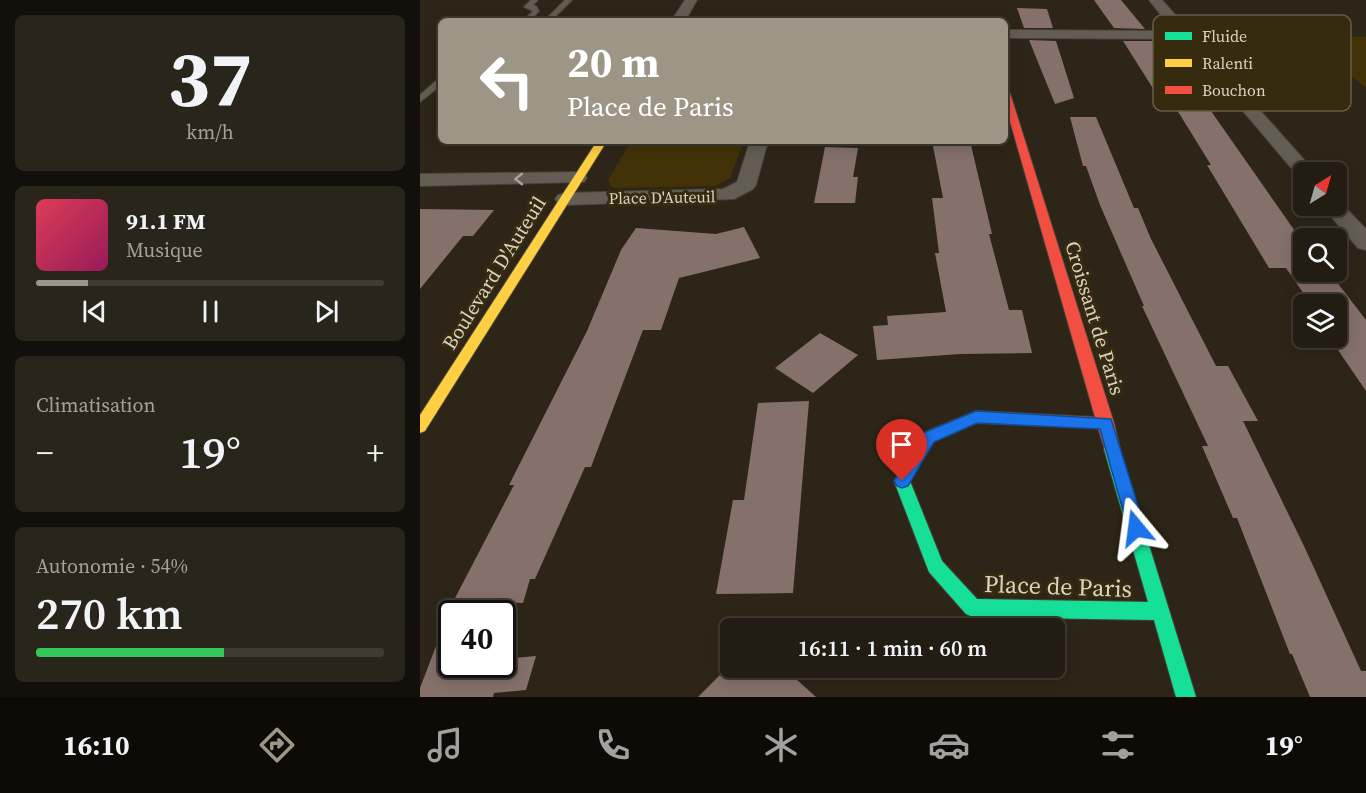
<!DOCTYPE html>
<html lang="fr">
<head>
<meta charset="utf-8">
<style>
  :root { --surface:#221c12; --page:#2a251b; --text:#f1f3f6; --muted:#a2a19f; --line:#3f3a32; --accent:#9d9687 }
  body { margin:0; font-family:"Source Serif 4",serif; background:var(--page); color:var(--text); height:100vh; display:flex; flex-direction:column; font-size:22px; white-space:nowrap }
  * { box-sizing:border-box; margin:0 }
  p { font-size:20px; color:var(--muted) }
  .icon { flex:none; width:33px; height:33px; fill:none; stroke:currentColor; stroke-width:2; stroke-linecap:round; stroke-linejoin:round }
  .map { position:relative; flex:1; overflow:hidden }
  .sheet { display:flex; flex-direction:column; gap:15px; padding:15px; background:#130f0a; width:420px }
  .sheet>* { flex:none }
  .banner { position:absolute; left:18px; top:18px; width:570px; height:126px; border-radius:9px; box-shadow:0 3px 15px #0003,0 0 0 2px var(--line); background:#9d9687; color:#fff; overflow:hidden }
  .needle { width:39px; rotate:37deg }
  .controls { position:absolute; left:873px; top:162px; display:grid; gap:12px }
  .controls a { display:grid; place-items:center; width:54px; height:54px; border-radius:9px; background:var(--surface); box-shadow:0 3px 15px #0003,0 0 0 2px var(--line); font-size:30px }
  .speed { position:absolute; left:18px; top:600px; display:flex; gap:12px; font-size:30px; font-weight:700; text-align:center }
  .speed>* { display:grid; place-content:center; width:78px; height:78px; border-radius:50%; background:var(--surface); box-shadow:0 3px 15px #0003,0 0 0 2px var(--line); line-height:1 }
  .speed .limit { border:3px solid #111; border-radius:9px; background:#fff; color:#111 }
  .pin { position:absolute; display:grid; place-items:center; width:51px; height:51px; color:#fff; margin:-62px -26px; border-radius:50% 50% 50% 0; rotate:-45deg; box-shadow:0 0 6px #0007 }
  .pin .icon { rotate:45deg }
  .me { position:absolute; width:66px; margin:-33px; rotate:344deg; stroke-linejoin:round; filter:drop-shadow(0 0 4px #0008) }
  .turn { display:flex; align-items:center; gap:21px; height:126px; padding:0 30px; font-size:27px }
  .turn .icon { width:78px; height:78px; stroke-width:2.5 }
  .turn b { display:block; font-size:42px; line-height:51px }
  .big { font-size:45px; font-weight:600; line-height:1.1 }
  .sheet .widget { flex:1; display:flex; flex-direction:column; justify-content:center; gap:9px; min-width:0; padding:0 21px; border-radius:9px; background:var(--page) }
  .sheet .dial { align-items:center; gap:0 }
  .dial b { font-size:78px; line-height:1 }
  .song { display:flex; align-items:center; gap:18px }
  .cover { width:72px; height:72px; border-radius:9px; background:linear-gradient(135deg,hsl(350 70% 55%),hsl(330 70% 35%)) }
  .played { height:6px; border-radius:3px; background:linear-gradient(90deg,var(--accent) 15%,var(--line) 15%) }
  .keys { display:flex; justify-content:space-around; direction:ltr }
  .heat { display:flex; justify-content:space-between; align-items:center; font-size:33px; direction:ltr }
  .charge { height:9px; border-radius:4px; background:linear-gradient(90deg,#34c759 54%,var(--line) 0) }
  .trip { position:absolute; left:300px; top:618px; width:345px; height:60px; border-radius:9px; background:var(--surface); box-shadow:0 3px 15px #0003,0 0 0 2px var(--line); font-weight:600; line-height:60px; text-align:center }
  .menu { display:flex; height:96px; justify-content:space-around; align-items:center; background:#0e0b07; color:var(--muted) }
  .menu .icon { width:42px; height:42px }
  .menu .active { color:var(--accent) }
  .menu b { font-size:27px; color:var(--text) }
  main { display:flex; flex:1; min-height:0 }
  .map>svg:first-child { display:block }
  .green { fill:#433208 }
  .building { fill:#85716a }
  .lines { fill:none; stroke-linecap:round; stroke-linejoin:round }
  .lane-casing { stroke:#484337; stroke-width:2 }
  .street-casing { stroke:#484337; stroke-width:2 }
  .fast-casing { stroke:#484337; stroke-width:2 }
  .slow-casing { stroke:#484337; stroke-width:2 }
  .jam-casing { stroke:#484337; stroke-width:2 }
  .lane { fill:#635d53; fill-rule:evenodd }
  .street { fill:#635d53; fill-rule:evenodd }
  .fast { fill:#16e098; fill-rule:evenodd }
  .slow { fill:#ffcf43; fill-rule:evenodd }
  .jam { fill:#f24e42; fill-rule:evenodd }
  .oneway { stroke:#aaa496 }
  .route { fill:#1a73e8; stroke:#114b97; stroke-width:1.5 }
  .labels { text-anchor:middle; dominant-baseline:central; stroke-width:6; stroke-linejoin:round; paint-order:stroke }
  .far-street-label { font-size:16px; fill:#dad3c3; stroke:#362a0f }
  .street-label { font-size:20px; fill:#dad3c3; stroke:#362a0f }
  .near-street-label { font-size:24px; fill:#dad3c3; stroke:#362a0f }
  .key { fill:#362a0f; stroke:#675d45; stroke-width:1.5 }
  .key-label { font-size:16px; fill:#dad3c3 }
</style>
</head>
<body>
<main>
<section class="sheet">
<div class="widget dial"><b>37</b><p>km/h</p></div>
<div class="widget">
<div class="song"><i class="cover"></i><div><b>91.1 FM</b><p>Musique</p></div></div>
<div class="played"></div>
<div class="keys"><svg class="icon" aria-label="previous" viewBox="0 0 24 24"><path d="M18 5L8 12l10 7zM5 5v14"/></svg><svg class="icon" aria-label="pause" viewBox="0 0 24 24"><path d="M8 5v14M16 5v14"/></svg><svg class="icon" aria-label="next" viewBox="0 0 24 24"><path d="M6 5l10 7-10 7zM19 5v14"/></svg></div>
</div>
<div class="widget"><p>Climatisation</p>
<div class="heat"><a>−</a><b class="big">19°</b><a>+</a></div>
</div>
<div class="widget"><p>Autonomie · 54%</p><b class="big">270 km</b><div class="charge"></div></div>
</section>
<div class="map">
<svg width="946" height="697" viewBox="0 0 946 697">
  <rect width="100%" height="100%" fill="#2d2618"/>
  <!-- green -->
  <g class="green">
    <path d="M883,37H946V88Z"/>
    <path d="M215,141H318L322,146L310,178L296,186L194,188L190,185L188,180L208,146Z"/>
  </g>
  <!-- building -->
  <g class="building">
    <path d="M674,0H701L725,29L694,28Z"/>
    <path d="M597,8L627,9L633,28H604Z"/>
    <path d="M609,40L636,41L654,98L635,104Z"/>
    <path d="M703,41H735L749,58H743L773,102L741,101Z"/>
    <path d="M757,110L791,111L884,244V272H909L946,320V391L916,347V304H891L866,268H849L787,165H791Z"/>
    <path d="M650,117H676L714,208H718L731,239L796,366H808L838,421H823L884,546L941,671H946V697H890L872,654H870L817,518H813L782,446H788L722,306H724L680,205L666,166H663Z"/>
    <path d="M512,141H550L572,234H569L589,310H602L612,353L540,354L457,360L453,326L468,325L467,316L526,312L515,253H519L512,198H523Z"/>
    <path d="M405,147L438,148L433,177H438L435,203H394Z"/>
    <path d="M0,209L74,210L53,236H43L0,289Z"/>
    <path d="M324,227L340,258L259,278L241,330H223L171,467H165L115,579H110L103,603L34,600L94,485H89L167,331L201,250L216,228L296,234Z"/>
    <path d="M400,333L438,355L393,393L355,368Z"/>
    <path d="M389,401L373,593L296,594L313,500H324L338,403Z"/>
    <path d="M29,612H32V664H82V659L116,656L106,690L74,693L73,697H0V688Z"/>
    <path d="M307,668H364L396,697H278Z"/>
  </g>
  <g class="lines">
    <!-- lane casing -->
    <g class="lane-casing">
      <g id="lane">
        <path d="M111,0H118L113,5L116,6L119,11L110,21H103L113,11L104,7Z"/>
        <path d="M145,0H152L131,21H124Z"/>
        <path d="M18,79H21V85L0,102V95Z"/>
      </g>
    </g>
    <!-- street casing -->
    <g class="street-casing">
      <g id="street">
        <path d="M265,0H277L265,21H251Z"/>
        <path d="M729,0H742L895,172H884V178L878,176L762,39L585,38V30L754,31Z"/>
        <path d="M330,141H348L336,185L333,189L314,199L145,205L138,203L135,199L138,195L145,193L303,189L317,182Z"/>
        <path d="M157,172L164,174L167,178L164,182L0,186V174Z"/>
        <path d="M916,201L920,202L946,229V250L938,248L902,206H916Z"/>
      </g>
    </g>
    <!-- fast casing -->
    <g class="fast-casing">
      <path id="fast" d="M502,441L507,443L510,447L490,481L522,561L557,599L728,602L684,449L686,445L692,443L698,445L776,697H756L734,620L553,617L546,614L509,572L474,481L497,443Z"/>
    </g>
    <!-- slow casing -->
    <g class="slow-casing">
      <path id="slow" d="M177,141H187L5,431L0,433V415Z"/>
    </g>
    <!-- jam casing -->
    <g class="jam-casing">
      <path id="jam" d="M585,88L589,90L694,423L700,449L698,453L692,455L686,453L678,428L557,423L513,441L507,451L502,453L497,451L494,447L503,433L556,411L675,417L585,104Z"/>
    </g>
    <!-- lane -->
    <use href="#lane" class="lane"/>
    <!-- street -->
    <use href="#street" class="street"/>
    <!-- fast -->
    <use href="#fast" class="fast"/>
    <!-- slow -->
    <use href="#slow" class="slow"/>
    <!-- jam -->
    <use href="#jam" class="jam"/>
  </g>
  <!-- one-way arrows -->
  <defs><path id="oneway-chevron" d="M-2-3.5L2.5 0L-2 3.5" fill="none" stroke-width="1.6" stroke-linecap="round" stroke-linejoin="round" transform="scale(1.5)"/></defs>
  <use class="oneway" href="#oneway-chevron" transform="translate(99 179) rotate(179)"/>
  <!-- route -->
  <path class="route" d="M556,411L691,419L725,528L722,533L716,535L710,533L708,528L680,429L557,423L514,442L488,486L482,488L477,486L474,481L477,476L503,433Z"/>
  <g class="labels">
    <!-- far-street labels -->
    <g class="far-street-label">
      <text transform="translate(242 197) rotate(-1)">Place D'Auteuil</text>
    </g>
    <!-- street labels -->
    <g class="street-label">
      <text transform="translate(74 273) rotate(-58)">Boulevard D'Auteuil</text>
      <text transform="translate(675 318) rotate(73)">Croissant de Paris</text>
    </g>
    <!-- near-street labels -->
    <g class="near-street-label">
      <text transform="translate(638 586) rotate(2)">Place de Paris</text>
    </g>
  </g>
  <!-- legend -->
  <rect x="733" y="15" width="198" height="96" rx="9" class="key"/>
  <rect x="745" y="32" width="27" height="8" fill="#16e098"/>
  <rect x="745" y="59" width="27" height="8" fill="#ffcf43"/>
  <rect x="745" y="86" width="27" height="8" fill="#f24e42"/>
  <g class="key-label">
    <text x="782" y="42">Fluide</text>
    <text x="782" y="69">Ralenti</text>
    <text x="782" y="96">Bouchon</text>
  </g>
</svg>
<div class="controls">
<a><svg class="needle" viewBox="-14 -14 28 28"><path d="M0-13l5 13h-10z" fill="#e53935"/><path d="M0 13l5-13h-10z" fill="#a2a19f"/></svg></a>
<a><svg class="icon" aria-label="search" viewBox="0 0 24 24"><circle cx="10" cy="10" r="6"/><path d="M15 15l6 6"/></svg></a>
<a><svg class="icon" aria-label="layers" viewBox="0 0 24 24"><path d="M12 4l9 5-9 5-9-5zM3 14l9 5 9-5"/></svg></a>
</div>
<div class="speed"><div class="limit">40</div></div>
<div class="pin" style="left:482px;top:481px;background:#d93025"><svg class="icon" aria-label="arrive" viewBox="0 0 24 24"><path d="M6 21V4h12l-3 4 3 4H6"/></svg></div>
<svg class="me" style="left:716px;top:528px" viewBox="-20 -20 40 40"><path d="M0-17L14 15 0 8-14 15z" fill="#1a73e8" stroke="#fff" stroke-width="4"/></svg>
<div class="trip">16:11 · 1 min · 60 m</div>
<div class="banner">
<div class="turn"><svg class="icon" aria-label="left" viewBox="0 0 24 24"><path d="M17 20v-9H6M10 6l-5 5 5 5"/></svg><div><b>20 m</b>Place de Paris</div></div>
</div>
</div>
</main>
<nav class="menu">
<b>16:10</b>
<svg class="icon active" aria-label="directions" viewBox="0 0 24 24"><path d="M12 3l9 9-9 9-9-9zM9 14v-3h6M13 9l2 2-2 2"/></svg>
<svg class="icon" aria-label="music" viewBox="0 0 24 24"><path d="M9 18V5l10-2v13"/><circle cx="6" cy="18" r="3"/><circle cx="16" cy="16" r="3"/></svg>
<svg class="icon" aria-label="phone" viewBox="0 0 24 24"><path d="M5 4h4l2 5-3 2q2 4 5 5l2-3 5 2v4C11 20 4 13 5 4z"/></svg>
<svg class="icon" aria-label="climate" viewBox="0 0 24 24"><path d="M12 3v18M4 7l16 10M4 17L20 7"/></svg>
<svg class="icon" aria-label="car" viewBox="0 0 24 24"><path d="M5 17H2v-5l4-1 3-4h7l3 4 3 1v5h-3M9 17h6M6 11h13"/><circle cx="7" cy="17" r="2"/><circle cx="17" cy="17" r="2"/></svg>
<svg class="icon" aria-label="filters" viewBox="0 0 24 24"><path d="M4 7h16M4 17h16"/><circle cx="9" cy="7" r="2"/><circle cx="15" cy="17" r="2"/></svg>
<b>19°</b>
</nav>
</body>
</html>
